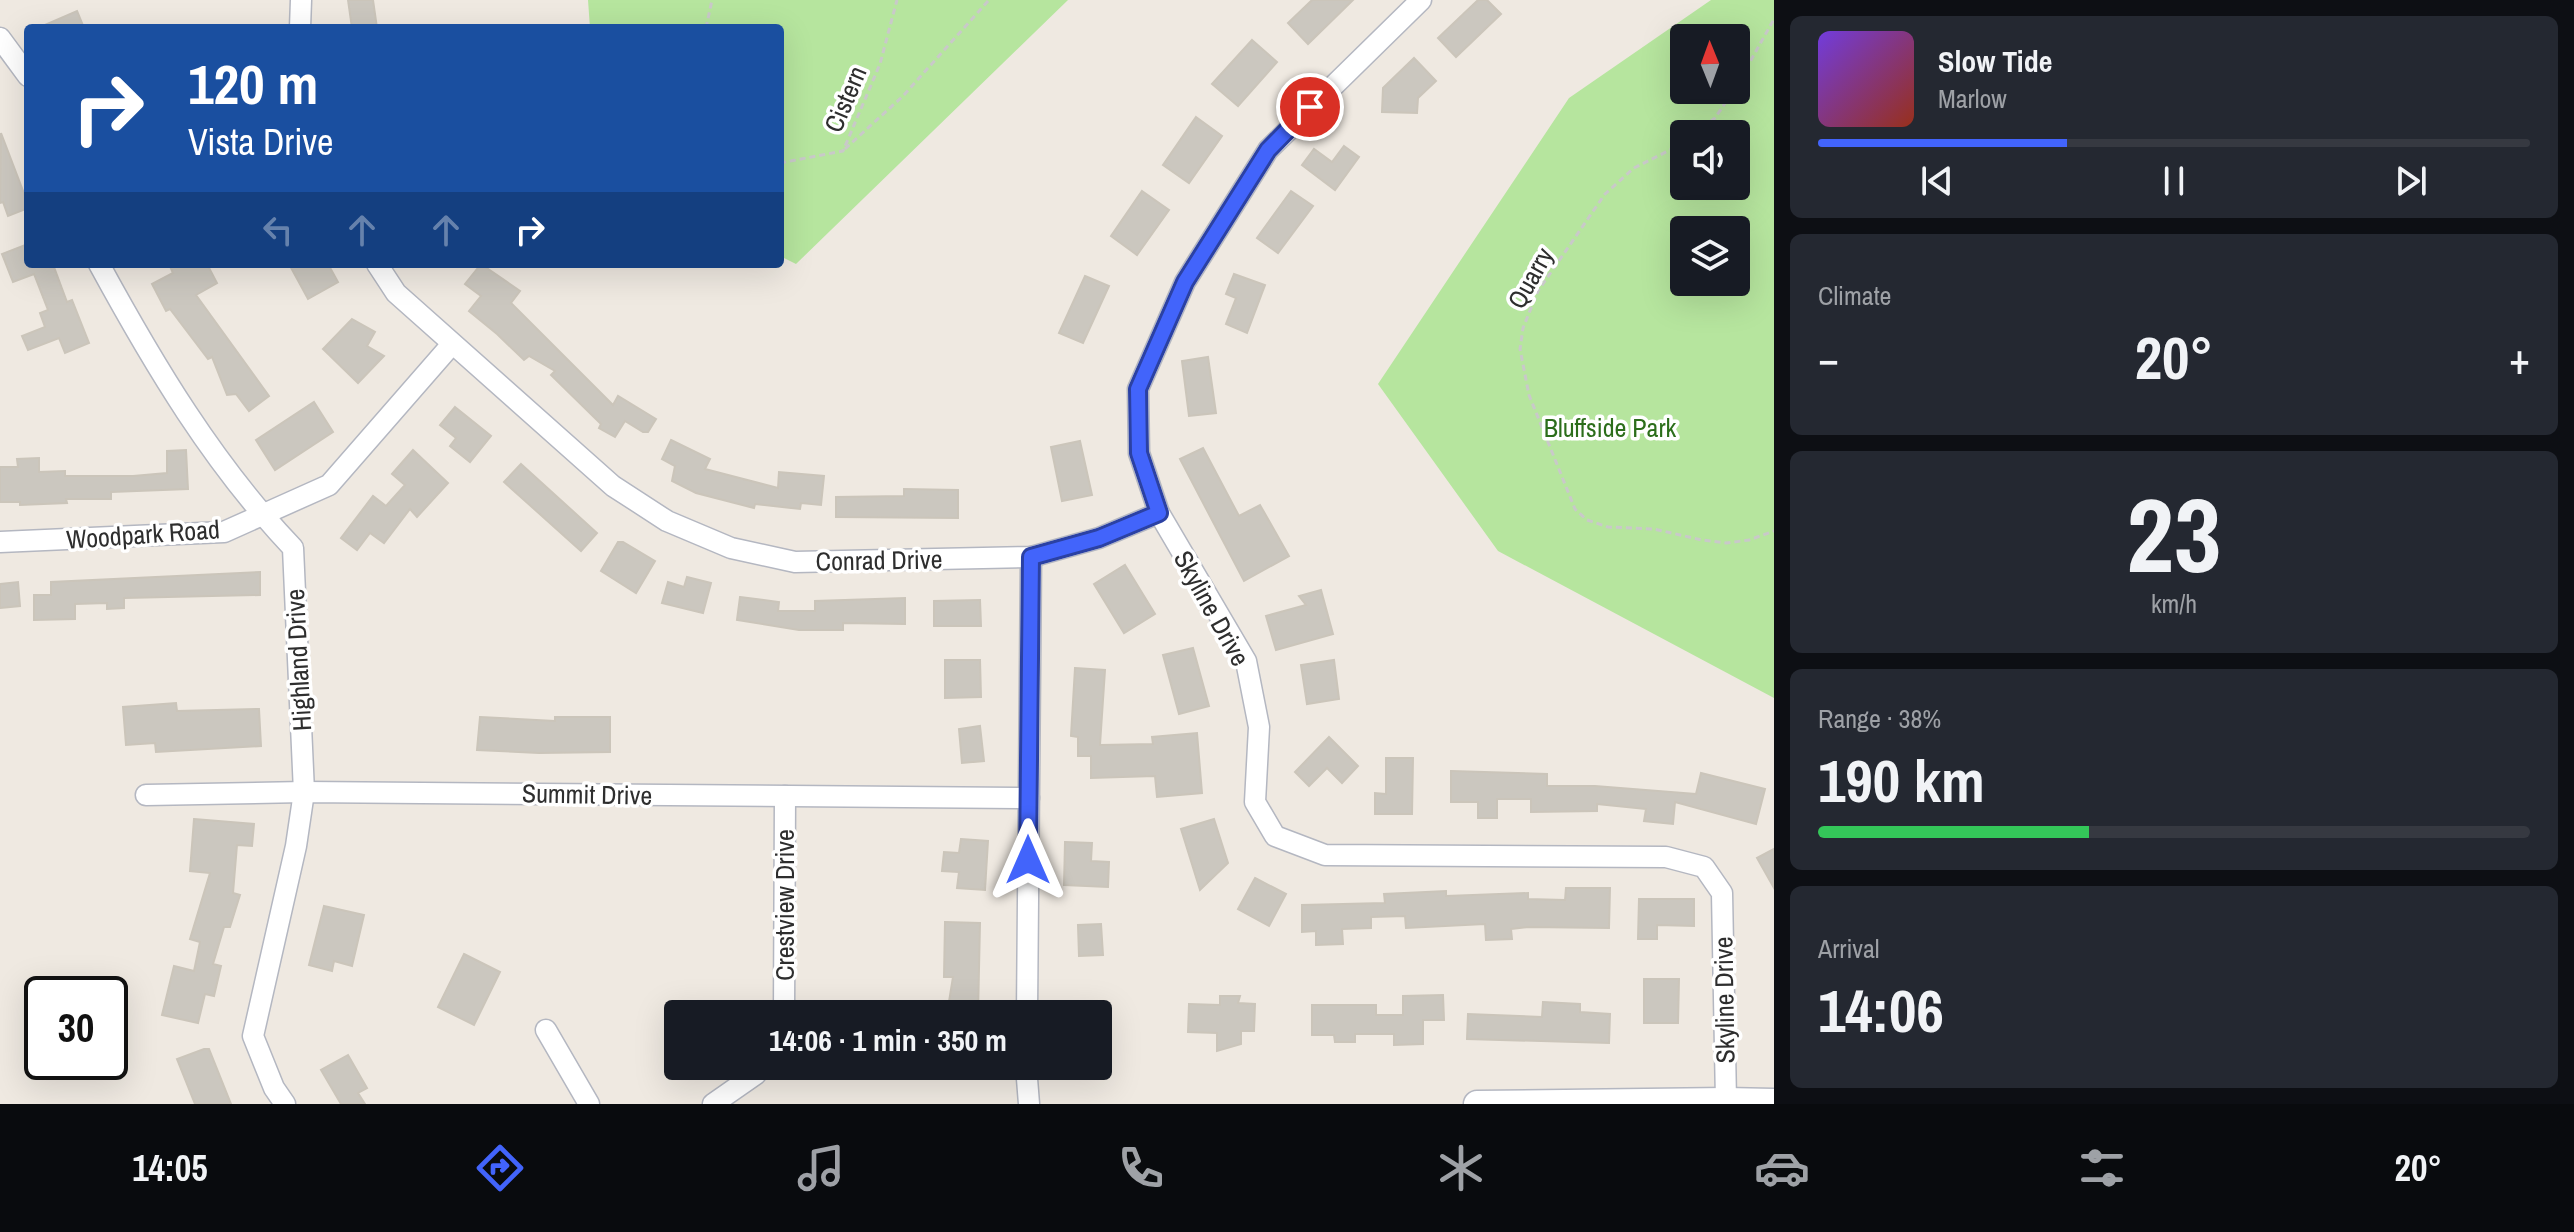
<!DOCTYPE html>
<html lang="en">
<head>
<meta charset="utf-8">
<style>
  :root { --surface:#171b24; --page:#242831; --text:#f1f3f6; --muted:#9ea1a6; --line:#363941; --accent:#4264fb }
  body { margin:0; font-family:"Archivo Narrow",sans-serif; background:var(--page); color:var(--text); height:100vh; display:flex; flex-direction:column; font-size:30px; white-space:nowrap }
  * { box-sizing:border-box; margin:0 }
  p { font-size:26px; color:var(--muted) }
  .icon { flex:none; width:44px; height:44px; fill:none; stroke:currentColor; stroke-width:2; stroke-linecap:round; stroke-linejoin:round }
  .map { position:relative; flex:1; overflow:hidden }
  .details { display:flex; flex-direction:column; gap:16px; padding:16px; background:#0d0f14; width:800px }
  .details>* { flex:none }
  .banner { position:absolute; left:24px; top:24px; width:760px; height:244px; border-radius:8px; box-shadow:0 8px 32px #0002; background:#1a4fa0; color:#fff; overflow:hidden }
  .needle { width:52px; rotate:359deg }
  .fabs { position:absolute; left:1670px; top:24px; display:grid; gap:16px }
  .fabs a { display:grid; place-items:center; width:80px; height:80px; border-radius:8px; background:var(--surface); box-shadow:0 8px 32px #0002; font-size:40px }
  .speed { position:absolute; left:24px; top:976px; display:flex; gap:16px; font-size:40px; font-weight:700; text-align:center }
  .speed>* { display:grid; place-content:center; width:104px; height:104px; border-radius:50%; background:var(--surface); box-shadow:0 8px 32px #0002; line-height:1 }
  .speed .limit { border:4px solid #111; border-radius:12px; background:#fff; color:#111 }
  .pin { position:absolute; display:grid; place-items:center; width:68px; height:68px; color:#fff; margin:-34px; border:4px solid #fff; border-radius:50%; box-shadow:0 2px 8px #0007 }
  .me { position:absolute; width:88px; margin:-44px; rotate:0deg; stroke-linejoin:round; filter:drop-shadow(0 0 6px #0008) }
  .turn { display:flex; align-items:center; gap:28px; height:168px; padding:0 32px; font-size:36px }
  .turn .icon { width:104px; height:104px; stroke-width:2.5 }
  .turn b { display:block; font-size:56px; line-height:68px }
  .lanes { display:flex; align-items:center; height:76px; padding:0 32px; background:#0003; justify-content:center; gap:40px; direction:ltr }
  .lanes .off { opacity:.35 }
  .big { font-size:60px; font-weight:700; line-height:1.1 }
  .details .widget { flex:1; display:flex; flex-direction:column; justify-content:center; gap:12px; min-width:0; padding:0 28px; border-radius:12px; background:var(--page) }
  .details .dial { align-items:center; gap:0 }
  .dial b { font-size:104px; line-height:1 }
  .song { display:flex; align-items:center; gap:24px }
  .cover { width:96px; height:96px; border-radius:12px; background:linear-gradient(135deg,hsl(260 70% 55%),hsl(10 70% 35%)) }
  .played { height:8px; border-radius:4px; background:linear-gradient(90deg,var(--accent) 35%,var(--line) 35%) }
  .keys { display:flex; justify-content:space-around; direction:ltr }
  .heat { display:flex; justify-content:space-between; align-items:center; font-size:44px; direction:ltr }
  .charge { height:12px; border-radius:6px; background:linear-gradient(90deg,#34c759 38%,var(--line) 0) }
  .trip { position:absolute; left:664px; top:1000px; width:448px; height:80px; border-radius:8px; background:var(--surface); box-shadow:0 8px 32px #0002; font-weight:700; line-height:80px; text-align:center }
  .menu { display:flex; height:128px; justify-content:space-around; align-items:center; background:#090b0e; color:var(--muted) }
  .menu .icon { width:56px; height:56px }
  .menu .on { color:var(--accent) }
  .menu b { font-size:36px; color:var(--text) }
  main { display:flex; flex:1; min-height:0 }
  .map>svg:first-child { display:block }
  .green { fill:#b6e59e; fill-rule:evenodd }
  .building { fill:#cbc7bf; stroke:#cbc5ba; stroke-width:2 }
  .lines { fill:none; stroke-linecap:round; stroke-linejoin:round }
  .minor-casing { stroke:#b4b7c1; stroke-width:23 }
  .secondary-casing { stroke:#b4b7c1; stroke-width:29 }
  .path { stroke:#c9c9c9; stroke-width:3; stroke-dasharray:6 4; stroke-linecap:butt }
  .minor { stroke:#fff; stroke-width:20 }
  .secondary { stroke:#fff; stroke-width:26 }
  .route-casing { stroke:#2b41a3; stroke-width:20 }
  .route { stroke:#4264fb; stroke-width:14 }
  .labels { text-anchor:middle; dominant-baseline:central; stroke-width:7; stroke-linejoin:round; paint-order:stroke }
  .street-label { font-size:26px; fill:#2e2e2e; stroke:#fff }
  .park-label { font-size:26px; fill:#2c6e1b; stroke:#fff }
</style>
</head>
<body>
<main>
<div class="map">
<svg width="1774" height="1104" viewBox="0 0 1774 1104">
  <rect width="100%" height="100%" fill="#efe9e1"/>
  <!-- green -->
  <g class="green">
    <path d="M588,0H1068L796,264L780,256V28H590Z"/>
    <path d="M1711,0H1774V698L1498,551L1378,384L1569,98ZM1684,38H1736V90H1684ZM1684,134H1736V186H1684ZM1684,230H1736V282H1684Z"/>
  </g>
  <!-- building -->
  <g class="building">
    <path d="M348,0H373L377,28H352Z"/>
    <path d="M1312,0H1353L1308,44L1288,23Z"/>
    <path d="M1478,0H1487L1501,14L1456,57L1438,38Z"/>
    <path d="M77,11L84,28H38Z"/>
    <path d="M1252,40L1277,62L1238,106L1212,84Z"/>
    <path d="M1414,58L1436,81L1418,98L1417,113L1382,112L1383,88Z"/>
    <path d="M1196,117L1222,136L1189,183L1163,165Z"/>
    <path d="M1,133L28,204V208L8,216L3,202L0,203Z"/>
    <path d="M1344,146L1359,157L1335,190L1302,165L1314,149L1332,162Z"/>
    <path d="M1142,191L1169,210L1137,255L1111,236Z"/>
    <path d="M1291,191L1313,206L1278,253L1257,238Z"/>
    <path d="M28,244V264H58L54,267L67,302L72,300L89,343L65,353L59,338L28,350L22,336L45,327L40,313L48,310L34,274L13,282L2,254Z"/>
    <path d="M169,264H207L217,283L196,295L269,396L249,411L236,394L227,395L212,357L208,359L170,309L166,311L152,284L173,273Z"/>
    <path d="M289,264H328L338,282L308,299Z"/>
    <path d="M481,264L520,291L511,303L613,405L618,396L656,419L648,432H643L625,421L615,437L599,428L601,424L551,375L555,371L529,356L524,360L497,334L469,311L481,296L465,284Z"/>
    <path d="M1234,274L1265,285L1247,333L1226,324L1236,298L1226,294Z"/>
    <path d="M1085,276L1109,286L1083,343L1059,333Z"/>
    <path d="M352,319L375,332L367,346L384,356L358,383L323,349Z"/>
    <path d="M1208,357L1216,413L1189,416L1182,361Z"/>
    <path d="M314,402L333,432L275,470L256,440Z"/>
    <path d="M455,407L491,436L470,462L450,446L456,438L440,425Z"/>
    <path d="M671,440L710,459L705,469L778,488L779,472L824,476L821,505L801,503L800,509L755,504L754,508L696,493L672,481L675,466L662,459Z"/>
    <path d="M1080,441L1092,495L1062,501L1051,447Z"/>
    <path d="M1203,448L1239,516L1260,505L1289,556L1244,581L1180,459Z"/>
    <path d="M186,450L188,489L111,492V499H66L67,503L20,505V502H0V467H18L17,459L39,458V472L65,471V476H133L167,473V451Z"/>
    <path d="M413,450L448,483L417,517L410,509L384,543L370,533L357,550L341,538L373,496L386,506L405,485L392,474Z"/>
    <path d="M521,464L597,533L581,551L504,482Z"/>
    <path d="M904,489L958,490V518L836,517V497L904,496Z"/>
    <path d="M618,542H623L655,561L636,593L601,571Z"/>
    <path d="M1125,565L1155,614L1124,633L1094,584Z"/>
    <path d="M260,572V595L124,598V608L107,609V603L75,604V619L34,620V595H51V582Z"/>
    <path d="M687,577L711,583L703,613L662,603L668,582L684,587Z"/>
    <path d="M18,582L20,606L0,608V584Z"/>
    <path d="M1321,590L1333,634L1276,650L1266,616L1306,605L1299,596Z"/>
    <path d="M740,597L779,602L778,611H815V601L905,598V624L843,623V630H799L737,620Z"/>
    <path d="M980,600L981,626H934V601Z"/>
    <path d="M1193,648L1209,706L1179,714L1163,655Z"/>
    <path d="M945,660H980L981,697L945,698Z"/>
    <path d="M1334,660L1339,699L1307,704L1301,665Z"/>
    <path d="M1075,668L1105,670L1100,745L1153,744L1152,737L1197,733L1202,793L1157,797L1155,776L1091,778V756H1078V737L1071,736Z"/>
    <path d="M176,703L177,711L259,709L261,746L156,752L155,743L126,745L123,707Z"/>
    <path d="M480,717L555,721V717H610V752L539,753L477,750Z"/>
    <path d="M980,726L984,761L962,763L959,729Z"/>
    <path d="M1329,737L1358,766L1342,783L1327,768L1309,786L1295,772Z"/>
    <path d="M1386,758H1413L1412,814H1375V793L1386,794Z"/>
    <path d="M1451,771L1547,774V786H1595L1696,794L1701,773L1765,789L1756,824L1675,802L1673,824L1644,821L1646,809L1597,804V811L1531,812V799H1497V818H1478V802H1451Z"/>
    <path d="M194,819L254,824L252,846L237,845L233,893L240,895L230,927H224L213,964L221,966L214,996L205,994L198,1023L162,1015L174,966L194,971L200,942L190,939L210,873L190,871Z"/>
    <path d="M1214,819L1228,863L1200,890L1181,829Z"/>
    <path d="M961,839L988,841L985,890L957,888L959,872L942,871L944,852L959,853Z"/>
    <path d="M1065,842L1092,843L1091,861L1109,862L1108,887L1064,885Z"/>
    <path d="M1774,849V888L1757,858Z"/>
    <path d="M1255,878L1286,894L1269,926L1238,909Z"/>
    <path d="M1566,888H1610L1609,928L1529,927L1511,929L1512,939L1486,940L1485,924L1406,928L1405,916L1371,917V928L1342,929L1343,944L1316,945V931L1302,932V905L1385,903L1384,894L1446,891V896L1528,893V899L1565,900Z"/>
    <path d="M1639,899H1694V926L1657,925V939H1638Z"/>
    <path d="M324,906L364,915L352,966L334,961L332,971L309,965Z"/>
    <path d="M945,922L980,923L978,1014H947L953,977H944Z"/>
    <path d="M1101,924L1103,955L1079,956L1078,925Z"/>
    <path d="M464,954L500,972L474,1025L438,1007Z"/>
    <path d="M1644,979H1679L1678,1023H1644Z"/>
    <path d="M1443,995L1444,1020H1423V1044L1394,1045V1034H1355V1042H1335L1334,1035H1312V1005H1376V1015H1403V996Z"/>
    <path d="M1220,996H1240L1238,1003L1255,1004L1254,1031H1241V1044L1217,1051V1033L1188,1032L1189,1004L1220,1005Z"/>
    <path d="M1543,1002L1580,1004V1012L1610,1014L1609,1043L1467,1039L1468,1014L1542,1017Z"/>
    <path d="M204,1049H209L231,1104H195L177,1059Z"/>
    <path d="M348,1055L367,1088L358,1093L365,1104H341L321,1070Z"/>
  </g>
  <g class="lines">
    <!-- minor casing -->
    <g class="minor-casing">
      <g id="minor">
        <path d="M1421,0L1268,150L1185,282L1138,389L1139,453L1159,513L1246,661L1259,727L1255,802L1275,836L1325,855L1666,857L1704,867L1722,893L1726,1101"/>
        <path d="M300,28L301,0"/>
        <path d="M0,38L28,76"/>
        <path d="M99,264C154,365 213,464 293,548L304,792L296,846L253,1036L274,1088L285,1104"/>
        <path d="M377,264L396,293L613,486L667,521L731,548L795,562L1031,557L1099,538L1159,513"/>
        <path d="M0,542L224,532L329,485L452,344"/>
        <path d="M146,795L304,792L1029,798"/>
        <path d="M784,1014L785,796"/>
        <path d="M1027,1014L1031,557"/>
        <path d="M546,1030L589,1104"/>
        <path d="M1026,1066L1029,1104"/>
        <path d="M713,1104L756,1074L761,1066"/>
      </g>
    </g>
    <!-- secondary casing -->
    <g class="secondary-casing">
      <path id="secondary" d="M1477,1104L1726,1101L1774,1102"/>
    </g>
    <!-- path -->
    <g class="path">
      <path d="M706,28L712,0"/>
      <path d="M1736,87L1774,19"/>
      <path d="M1695,134L1715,118L1734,90"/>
      <path d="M1684,143L1634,168L1605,194L1538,291L1523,328L1520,349L1529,395L1575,509L1587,520L1608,527L1654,529L1702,540L1726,543L1749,540L1774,531"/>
      <path d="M845,149L903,96L989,0"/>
      <path d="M780,163L843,151L880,64L897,0"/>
    </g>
    <!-- minor -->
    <use href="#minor" class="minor"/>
    <!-- secondary -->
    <use href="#secondary" class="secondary"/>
  </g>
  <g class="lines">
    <!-- route casing -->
    <g class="route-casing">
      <path id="route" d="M1028,860L1031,557L1099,538L1159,513L1139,453L1138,389L1185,282L1268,150L1310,107"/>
    </g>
    <!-- route -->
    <use href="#route" class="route"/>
  </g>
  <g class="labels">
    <!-- street labels -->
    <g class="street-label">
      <text transform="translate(845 99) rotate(-67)">Cistern</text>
      <text transform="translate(1530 278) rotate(-61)">Quarry</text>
      <text transform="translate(143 534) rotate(-4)">Woodpark Road</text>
      <text transform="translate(879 560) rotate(-1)">Conrad Drive</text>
      <text transform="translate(1212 608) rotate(61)">Skyline Drive</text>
      <text transform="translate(298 660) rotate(-93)">Highland Drive</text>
      <text transform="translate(587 794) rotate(1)">Summit Drive</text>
      <text transform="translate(784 905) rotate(-90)">Crestview Drive</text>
      <text transform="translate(1724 1000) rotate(-91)">Skyline Drive</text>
    </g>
    <!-- park labels -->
    <g class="park-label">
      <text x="1610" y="427">Bluffside Park</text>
    </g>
  </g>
</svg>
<div class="fabs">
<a><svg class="needle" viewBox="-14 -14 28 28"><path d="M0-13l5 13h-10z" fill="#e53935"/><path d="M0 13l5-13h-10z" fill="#9ea1a6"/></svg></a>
<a><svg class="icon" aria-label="sound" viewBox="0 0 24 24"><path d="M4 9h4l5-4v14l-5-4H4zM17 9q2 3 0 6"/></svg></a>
<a><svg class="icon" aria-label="layers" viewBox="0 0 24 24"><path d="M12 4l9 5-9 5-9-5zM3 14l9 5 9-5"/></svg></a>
</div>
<div class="speed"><div class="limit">30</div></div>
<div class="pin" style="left:1310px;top:107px;background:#d93025"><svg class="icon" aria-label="arrive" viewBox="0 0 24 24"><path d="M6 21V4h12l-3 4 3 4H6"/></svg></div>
<svg class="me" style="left:1028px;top:860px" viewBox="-20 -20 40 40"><path d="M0-17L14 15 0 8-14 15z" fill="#4264fb" stroke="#fff" stroke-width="4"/></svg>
<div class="trip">14:06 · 1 min · 350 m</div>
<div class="banner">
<div class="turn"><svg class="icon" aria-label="right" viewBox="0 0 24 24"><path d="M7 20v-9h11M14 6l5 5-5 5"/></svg><div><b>120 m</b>Vista Drive</div></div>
<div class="lanes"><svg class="icon off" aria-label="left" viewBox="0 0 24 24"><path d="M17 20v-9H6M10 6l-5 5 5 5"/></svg><svg class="icon off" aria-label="ahead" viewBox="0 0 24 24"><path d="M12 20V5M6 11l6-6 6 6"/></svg><svg class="icon off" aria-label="ahead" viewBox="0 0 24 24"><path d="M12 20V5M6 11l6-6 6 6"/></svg><svg class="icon" aria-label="right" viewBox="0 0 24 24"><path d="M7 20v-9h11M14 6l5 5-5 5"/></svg></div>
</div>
</div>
<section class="details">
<div class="widget">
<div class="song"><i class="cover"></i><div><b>Slow Tide</b><p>Marlow</p></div></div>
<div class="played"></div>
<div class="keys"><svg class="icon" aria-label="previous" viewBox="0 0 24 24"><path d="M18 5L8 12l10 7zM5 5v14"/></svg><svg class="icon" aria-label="pause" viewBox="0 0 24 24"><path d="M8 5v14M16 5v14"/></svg><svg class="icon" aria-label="next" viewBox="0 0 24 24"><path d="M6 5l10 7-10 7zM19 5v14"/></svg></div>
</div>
<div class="widget"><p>Climate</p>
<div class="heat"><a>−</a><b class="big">20°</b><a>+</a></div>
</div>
<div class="widget dial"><b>23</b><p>km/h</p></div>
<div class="widget"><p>Range · 38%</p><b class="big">190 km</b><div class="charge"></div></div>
<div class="widget"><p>Arrival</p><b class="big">14:06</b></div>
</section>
</main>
<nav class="menu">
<b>14:05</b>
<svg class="icon on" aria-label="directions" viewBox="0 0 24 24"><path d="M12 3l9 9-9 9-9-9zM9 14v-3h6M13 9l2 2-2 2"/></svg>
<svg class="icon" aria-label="music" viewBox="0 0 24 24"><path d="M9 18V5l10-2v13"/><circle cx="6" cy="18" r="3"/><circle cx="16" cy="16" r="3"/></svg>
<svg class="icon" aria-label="phone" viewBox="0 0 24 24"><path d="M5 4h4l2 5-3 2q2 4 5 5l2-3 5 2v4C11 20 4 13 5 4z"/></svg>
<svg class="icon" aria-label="climate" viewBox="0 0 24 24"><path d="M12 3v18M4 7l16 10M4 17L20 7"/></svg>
<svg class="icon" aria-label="car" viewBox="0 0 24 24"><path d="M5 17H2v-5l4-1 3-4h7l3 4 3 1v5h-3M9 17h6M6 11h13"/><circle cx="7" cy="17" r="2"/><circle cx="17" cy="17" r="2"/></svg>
<svg class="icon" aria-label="filters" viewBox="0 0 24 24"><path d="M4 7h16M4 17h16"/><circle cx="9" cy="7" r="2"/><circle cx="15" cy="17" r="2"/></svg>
<b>20°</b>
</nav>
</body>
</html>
